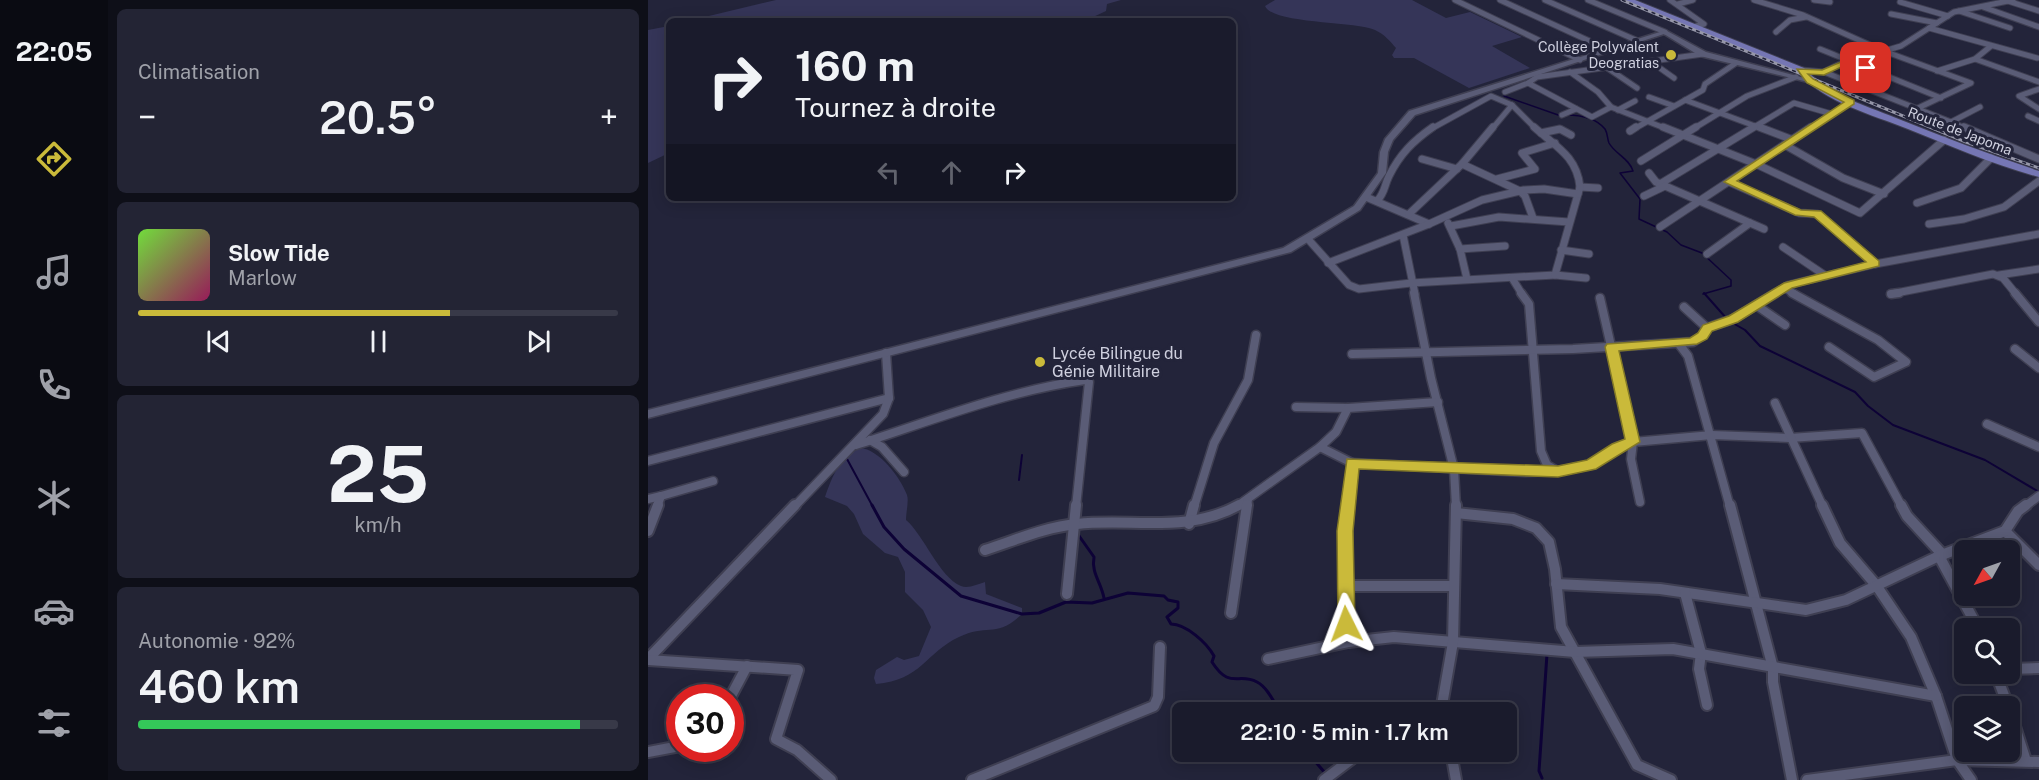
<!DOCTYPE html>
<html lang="fr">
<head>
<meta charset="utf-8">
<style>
  :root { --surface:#1a1b2c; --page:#232434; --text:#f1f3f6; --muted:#9fa1a9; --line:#383948; --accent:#caba3a }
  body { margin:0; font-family:"Public Sans",sans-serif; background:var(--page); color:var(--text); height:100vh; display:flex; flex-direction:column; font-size:22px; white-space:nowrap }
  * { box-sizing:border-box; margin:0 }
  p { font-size:20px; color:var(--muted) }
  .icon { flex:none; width:33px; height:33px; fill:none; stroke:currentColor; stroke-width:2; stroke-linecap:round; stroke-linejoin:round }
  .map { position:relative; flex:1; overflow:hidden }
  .drawer { display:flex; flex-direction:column; gap:9px; padding:9px; background:#0e0f18; width:540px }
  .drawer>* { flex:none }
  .banner { position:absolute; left:18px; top:18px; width:570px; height:183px; border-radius:9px; box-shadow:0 3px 15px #0003,0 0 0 2px var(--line); background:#1a1b2c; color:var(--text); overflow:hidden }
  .needle { width:39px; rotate:230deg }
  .controls { position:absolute; left:1306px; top:540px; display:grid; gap:12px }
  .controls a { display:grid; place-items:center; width:66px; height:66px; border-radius:9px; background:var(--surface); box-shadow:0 3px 15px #0003,0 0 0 2px var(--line); font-size:30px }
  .speed { position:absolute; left:18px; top:684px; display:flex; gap:12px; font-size:30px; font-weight:700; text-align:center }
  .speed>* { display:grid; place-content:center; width:78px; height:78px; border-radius:50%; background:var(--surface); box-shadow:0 3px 15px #0003,0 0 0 2px var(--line); line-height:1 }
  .speed .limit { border:9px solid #d22; background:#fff; color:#111 }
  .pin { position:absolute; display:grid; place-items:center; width:51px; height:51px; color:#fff; margin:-26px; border-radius:12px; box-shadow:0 3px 9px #0006 }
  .me { position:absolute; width:66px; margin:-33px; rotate:357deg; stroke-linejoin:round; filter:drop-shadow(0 0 4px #0008) }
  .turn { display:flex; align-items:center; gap:21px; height:126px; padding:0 30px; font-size:27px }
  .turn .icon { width:78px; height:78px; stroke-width:2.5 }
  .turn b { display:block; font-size:42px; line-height:51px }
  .lanes { display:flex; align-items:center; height:57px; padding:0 30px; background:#0003; justify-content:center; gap:30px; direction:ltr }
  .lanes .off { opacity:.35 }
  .big { font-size:45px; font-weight:600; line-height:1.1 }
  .drawer .tile { flex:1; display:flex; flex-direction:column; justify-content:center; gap:9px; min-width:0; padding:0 21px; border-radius:9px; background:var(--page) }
  .drawer .dial { align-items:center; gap:0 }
  .dial b { font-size:78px; line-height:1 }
  .song { display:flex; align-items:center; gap:18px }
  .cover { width:72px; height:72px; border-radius:9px; background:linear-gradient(135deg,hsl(100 70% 55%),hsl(330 70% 35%)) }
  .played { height:6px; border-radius:3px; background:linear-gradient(90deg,var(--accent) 65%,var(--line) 65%) }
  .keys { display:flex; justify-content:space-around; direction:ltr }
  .heat { display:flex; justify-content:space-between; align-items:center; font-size:33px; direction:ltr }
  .charge { height:9px; border-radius:4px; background:linear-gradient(90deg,#34c759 92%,var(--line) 0) }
  .trip { position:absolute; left:524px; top:702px; width:345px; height:60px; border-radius:9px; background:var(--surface); box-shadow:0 3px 15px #0003,0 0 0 2px var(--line); font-weight:600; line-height:60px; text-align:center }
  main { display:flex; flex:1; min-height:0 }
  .tabs { display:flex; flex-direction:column; width:108px; justify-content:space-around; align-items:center; background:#0a0b12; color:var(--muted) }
  .tabs .icon { width:42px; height:42px }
  .tabs .active { color:var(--accent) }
  .tabs b { font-size:27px; color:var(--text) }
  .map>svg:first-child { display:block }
  .green { fill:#353558 }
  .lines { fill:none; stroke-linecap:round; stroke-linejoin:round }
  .stream-far2 { stroke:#0d0236; stroke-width:1.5 }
  .stream-far1 { stroke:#0d0236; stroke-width:2 }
  .stream { stroke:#0d0236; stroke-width:3 }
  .minor-far3-casing { stroke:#3f3f52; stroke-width:7 }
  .minor-far2-casing { stroke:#3f3f52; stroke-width:9 }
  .minor-far1-casing { stroke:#3f3f52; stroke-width:11 }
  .minor-casing { stroke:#3f3f52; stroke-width:14 }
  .secondary-casing { stroke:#3f3f52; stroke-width:3 }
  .primary-casing { stroke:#3f3f52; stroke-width:2 }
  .minor-far3 { stroke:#5a5c76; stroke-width:5 }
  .minor-far2 { stroke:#5a5c76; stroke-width:7 }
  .minor-far1 { stroke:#5a5c76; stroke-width:8 }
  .minor { stroke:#5a5c76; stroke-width:10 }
  .secondary { fill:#5a5c76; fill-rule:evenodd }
  .primary { fill:#7576b4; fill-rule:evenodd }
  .rail-casing { stroke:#9697a9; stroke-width:3 }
  .rail { stroke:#23243a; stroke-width:1.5; stroke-dasharray:4; stroke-linecap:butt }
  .route { fill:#caba3a; stroke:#837926; stroke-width:1.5 }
  .poi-dot { fill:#caba3a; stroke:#23243a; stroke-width:2 }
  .labels { text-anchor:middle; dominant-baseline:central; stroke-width:6; stroke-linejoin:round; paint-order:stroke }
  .far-poi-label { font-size:14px; fill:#cfd0df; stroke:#23243a; text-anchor:end }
  .far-street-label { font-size:14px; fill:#cfd0df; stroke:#23243a }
  .poi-label { font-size:16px; fill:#cfd0df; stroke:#23243a; text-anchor:start }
</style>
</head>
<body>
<main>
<nav class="tabs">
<b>22:05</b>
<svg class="icon active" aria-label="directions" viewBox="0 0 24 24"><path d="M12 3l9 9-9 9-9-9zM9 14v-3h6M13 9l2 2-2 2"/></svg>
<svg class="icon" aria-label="music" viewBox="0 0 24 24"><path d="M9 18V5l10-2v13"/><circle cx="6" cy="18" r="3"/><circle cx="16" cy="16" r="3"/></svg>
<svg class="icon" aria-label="phone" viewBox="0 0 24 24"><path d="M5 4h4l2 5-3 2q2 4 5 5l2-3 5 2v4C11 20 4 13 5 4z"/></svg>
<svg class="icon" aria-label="climate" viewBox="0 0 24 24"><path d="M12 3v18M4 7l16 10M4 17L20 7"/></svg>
<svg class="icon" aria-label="car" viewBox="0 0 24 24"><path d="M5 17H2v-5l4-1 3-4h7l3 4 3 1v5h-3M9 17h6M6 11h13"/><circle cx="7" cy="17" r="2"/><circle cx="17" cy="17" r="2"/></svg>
<svg class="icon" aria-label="filters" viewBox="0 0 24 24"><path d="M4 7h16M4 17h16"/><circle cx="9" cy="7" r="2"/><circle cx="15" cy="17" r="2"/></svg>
</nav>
<section class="drawer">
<div class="tile"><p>Climatisation</p>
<div class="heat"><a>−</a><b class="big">20.5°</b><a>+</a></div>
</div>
<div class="tile">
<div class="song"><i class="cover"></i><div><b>Slow Tide</b><p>Marlow</p></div></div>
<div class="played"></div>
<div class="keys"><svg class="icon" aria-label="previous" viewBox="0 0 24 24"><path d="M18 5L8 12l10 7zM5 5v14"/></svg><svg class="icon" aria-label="pause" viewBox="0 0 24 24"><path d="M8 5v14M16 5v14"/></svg><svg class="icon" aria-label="next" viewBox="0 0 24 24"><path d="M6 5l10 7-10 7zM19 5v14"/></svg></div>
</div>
<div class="tile dial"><b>25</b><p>km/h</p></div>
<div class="tile"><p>Autonomie · 92%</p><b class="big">460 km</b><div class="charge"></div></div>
</section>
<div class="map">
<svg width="1391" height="780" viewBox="0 0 1391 780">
  <rect width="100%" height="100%" fill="#23243a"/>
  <!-- green -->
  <g class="green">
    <path d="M128,0H473L459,4L458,11L443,18L421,21H40Z"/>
    <path d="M627,0H764L798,18L822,12L874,37L844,46L882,68L821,88L766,58H746L744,55L748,48C742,41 736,34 727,30C705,21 624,24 617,6Z"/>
    <path d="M21,26V153L0,163V30Z"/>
    <path d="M212,448C231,449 253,478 259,495C261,501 258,512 258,520C276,535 291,577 313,586C320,589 330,584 337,582L338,594L374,608V614C348,639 339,623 311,637C277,653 274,680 228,684L226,678L228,670L249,657L256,660L271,656L283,627L275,610L257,592V572L250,557L237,553L215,534L206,514L199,506L177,497C184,477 191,458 212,448Z"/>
  </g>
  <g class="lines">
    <!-- stream-far2 -->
    <g class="stream-far2">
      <path d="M856,96L913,116"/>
      <path d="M918,115C931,115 948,118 957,129C960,134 959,138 961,143C967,154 981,158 985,171L972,173L992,199L991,219L1019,232L1033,245L1054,253L1083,280V286L1055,294"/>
    </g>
    <!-- stream-far1 -->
    <g class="stream-far1">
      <path d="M1056,293L1079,319"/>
      <path d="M1083,322L1097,330L1112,346L1207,392L1220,406L1245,425L1337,460L1391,492"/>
      <path d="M199,459L225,507"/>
      <path d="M371,480L374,455"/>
    </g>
    <!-- stream -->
    <g class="stream">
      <path d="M224,505L236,527L256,549L313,596L374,614L391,613L418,602L444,603L480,593L516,596L520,600L530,602V608L519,617L523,624C538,624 559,643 566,656L564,662C582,690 590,672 609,682C619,687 626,702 632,712"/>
      <path d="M429,533L446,557C443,573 453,582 456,598"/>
      <path d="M659,752L678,774"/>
      <path d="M894,778L891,771L899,654"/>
    </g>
    <!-- minor-far3 casing -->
    <g class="minor-far3-casing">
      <g id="minor-far3">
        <path d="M807,0L932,60"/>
        <path d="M852,0L961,50"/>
        <path d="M897,0L990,41"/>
        <path d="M940,0L1017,32"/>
        <path d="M1022,0L1056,24L1045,27"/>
        <path d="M1106,0L1155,15L1233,50L1323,83L1268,109"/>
        <path d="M1166,0L1182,2"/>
        <path d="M1360,1L1391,11"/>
        <path d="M1252,2L1300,16"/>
        <path d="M1030,4L1045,0"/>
        <path d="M1335,7L1391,27"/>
        <path d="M1311,11L1362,28"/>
        <path d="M1243,14L1289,23"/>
        <path d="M1281,28L1389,58"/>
        <path d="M1128,32L1142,20L1158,17"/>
        <path d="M1172,49L1293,98"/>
        <path d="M1327,59L1391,82"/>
        <path d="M1002,61L1026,78"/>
        <path d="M958,67L989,88"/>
        <path d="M1153,70L1176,72L1303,122"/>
        <path d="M1289,71L1327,59L1343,46"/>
        <path d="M922,72L950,92L963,107L1019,129"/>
        <path d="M1176,72L1192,64L1253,46L1306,12L1365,0"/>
        <path d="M1391,89L1371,96L1391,109"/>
        <path d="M857,92L880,83"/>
        <path d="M1001,97L1026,106"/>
        <path d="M1037,100L1115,129"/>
        <path d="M963,107L944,117L880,83L889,77L1055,54"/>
        <path d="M970,110L987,101"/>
        <path d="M914,115L928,109"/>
        <path d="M1380,116L1391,121"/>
        <path d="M783,129L843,96L864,105"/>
        <path d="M844,129L864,105L888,129"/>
        <path d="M986,129L1055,90L1057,84L1088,63"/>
        <path d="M1045,129L1099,96L1148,77"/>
        <path d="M1103,129L1146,103L1184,114"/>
        <path d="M1161,129L1202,102"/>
        <path d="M1319,129L1303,122L1332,107"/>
      </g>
    </g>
    <!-- minor-far2 casing -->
    <g class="minor-far2-casing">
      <g id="minor-far2">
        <path d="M1015,127L1108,164L1212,213L1296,140"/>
        <path d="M1111,127L1145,140"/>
        <path d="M1316,127L1391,159"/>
        <path d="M982,131L988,127"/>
        <path d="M893,133L912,129L923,135"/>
        <path d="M1137,145L1195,178L1236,194"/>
        <path d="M774,159L809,169"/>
        <path d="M993,161L1048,127"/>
        <path d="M814,164L872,191L877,196L885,218"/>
        <path d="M1001,173L1008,182L1116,229"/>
        <path d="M849,179L887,169L874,153L907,143"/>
        <path d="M1081,182L1151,213L1169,214L1227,264"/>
        <path d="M1012,184L1106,127"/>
        <path d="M932,187L950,188"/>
        <path d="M996,196L1017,186"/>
        <path d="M718,197L781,224"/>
        <path d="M729,201C737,193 736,186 741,176C752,154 765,141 785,127"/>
        <path d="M1269,203L1313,188L1343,158"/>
        <path d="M761,214L814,164L845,127"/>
        <path d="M800,223L812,249L819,279"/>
        <path d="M1281,224L1316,219L1356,207L1391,181"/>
        <path d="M803,226L851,217L921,222"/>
        <path d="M1012,227L1163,127"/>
        <path d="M755,235L767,294"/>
        <path d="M660,239L701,285L711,289L763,283L907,275L932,187C929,156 907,146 886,127"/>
        <path d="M1135,247L1178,276"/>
        <path d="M812,249L857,246"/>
        <path d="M913,250L941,254"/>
        <path d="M1059,254L1102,223"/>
        <path d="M680,263L781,224L834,200L876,190L896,189L930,194"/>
        <path d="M907,275L938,278"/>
        <path d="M1351,275L1391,269"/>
        <path d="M864,278L874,294"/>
        <path d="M1136,288L1147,294"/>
        <path d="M1125,294L1140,285L1227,264L1391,234"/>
        <path d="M1243,294L1345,274L1355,278L1368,294"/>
      </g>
    </g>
    <!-- minor-far1 casing -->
    <g class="minor-far1-casing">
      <g id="minor-far1">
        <path d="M766,293L783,378L806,469L808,507"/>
        <path d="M873,293L881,304L893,451L899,465L909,471"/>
        <path d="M1144,293L1230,340L1258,362L1226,377L1181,347"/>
        <path d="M1367,293L1391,322"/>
        <path d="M1243,294L1251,293"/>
        <path d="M952,298L985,442L1064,435L1142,438L1214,433L1254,507"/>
        <path d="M1108,305L1137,325"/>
        <path d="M1036,307L1059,328"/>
        <path d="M1031,344L1040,356L1082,507"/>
        <path d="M1367,349L1391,368"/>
        <path d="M704,354L925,349L1045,342L1054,336L1059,328L1085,319L1128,293"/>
        <path d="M1127,403L1175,507"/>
        <path d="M648,407L700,408"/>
        <path d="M1339,424L1391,447"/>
        <path d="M222,440L234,447L256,472"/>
        <path d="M985,442L983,459L992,502"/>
        <path d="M208,445C283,421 358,391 437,380L441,382L428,507"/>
        <path d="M0,461L241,398"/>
        <path d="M704,463L877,472L910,471L943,465L969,447L985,442"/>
        <path d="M13,496L65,481"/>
        <path d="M0,499L13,496L9,507"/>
        <path d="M146,507L235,414L241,398L238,353"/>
        <path d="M546,507L566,443L600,380L608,335"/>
        <path d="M588,507L672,447"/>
        <path d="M599,507L600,499"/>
        <path d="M700,507L704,463L672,447L688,432L700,408L790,402"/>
        <path d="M1376,507L1391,496"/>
      </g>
    </g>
    <!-- minor casing -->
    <g class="minor-casing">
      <g id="minor">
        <path d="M1082,505L1125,668V682L1144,780"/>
        <path d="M1174,505L1192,543L1228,585L1263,637L1288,696L1309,760L1323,780"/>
        <path d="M1253,505L1259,516L1295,555"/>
        <path d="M808,513L865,519L888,528L901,542L907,569L913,627L989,765L1023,780"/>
        <path d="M541,524L546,505"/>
        <path d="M0,531L10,505"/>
        <path d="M1357,531L1391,565"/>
        <path d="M337,550C368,540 397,527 429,524C485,518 539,534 591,505"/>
        <path d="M908,584L1012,589L1158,610L1198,600L1291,556"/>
        <path d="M697,586H806"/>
        <path d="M1037,593L1053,653L1051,669L1059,705"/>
        <path d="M419,594L428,505"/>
        <path d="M583,613L599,505"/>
        <path d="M1330,628L1291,556L1357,531L1370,511L1378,505"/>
        <path d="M700,642L697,575L700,505"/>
        <path d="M0,659L147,505"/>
        <path d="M620,659L700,642L746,637L927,652L1025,649L1288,696"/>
        <path d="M0,660L150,670L128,739L149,750L183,780"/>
        <path d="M1362,669L1391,668"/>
        <path d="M1348,674L1360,706"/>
        <path d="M82,698L99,666"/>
        <path d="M1362,711L1378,761"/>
        <path d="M796,712L794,705L805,642L808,505"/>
        <path d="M0,752L32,746"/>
        <path d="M803,752L808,780"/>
        <path d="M324,780L506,706L510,697L512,647"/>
        <path d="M676,780L713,752"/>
        <path d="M1159,780L1309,760L1391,762"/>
      </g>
    </g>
    <!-- secondary casing -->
    <g class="secondary-casing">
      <path id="secondary" d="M1015,31H1019L1058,52L1164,80L1160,82L1052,56L1016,34L767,115L745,140L740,152L738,173L712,210L643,252L0,418V410L635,248L706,206L730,173L732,152L737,139L761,111Z"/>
    </g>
    <!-- primary casing -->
    <g class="primary-casing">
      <path id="primary" d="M977,0H987L1156,68C1180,95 1216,105 1248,118C1295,137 1343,155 1391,171V177C1346,165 1303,146 1260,129C1223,114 1177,103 1150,72Z"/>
    </g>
    <!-- minor-far3 -->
    <use href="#minor-far3" class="minor-far3"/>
    <!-- minor-far2 -->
    <use href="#minor-far2" class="minor-far2"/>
    <!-- minor-far1 -->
    <use href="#minor-far1" class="minor-far1"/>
    <!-- minor -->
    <use href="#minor" class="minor"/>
    <!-- secondary -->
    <use href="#secondary" class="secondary"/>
    <!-- primary -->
    <use href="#primary" class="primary"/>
    <!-- rail casing -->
    <g class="rail-casing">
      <path id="rail" d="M974,0L1318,142L1391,168"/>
    </g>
    <!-- rail -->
    <use href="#rail" class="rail"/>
  </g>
  <!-- route -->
  <path class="route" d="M1200,59L1222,68L1218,71L1200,64L1176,75L1160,74L1165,79L1206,100V104L1089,181L1153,210L1173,211L1231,261V266L1144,288L1090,322L1064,331L1059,339L1049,344L971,351L992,442L948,469L910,477L711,469L705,531L707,624L705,629L698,631L692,629L690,624L689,531L699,459L910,466L939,460L964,444L977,439L957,347L959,344L1042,338L1050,333L1055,325L1081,316L1136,283L1218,262L1166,217L1147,215L1076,182L1196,102L1159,83L1149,69L1174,70Z"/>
  <!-- markers -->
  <g class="poi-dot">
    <circle cx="1023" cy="55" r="6"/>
    <circle cx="392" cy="362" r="6"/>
  </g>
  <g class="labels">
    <!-- far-poi labels -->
    <g class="far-poi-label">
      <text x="1011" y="47">Collège Polyvalent<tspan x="1011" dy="16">Deogratias</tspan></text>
    </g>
    <!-- far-street labels -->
    <g class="far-street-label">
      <text transform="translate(1312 131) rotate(21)">Route de Japoma</text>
    </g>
    <!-- poi labels -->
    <g class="poi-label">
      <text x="404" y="353">Lycée Bilingue du<tspan x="404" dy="18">Génie Militaire</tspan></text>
    </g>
  </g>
</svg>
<div class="controls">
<a><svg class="needle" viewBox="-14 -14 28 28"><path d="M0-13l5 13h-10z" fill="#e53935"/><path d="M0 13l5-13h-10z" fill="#9fa1a9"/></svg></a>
<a><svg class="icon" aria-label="search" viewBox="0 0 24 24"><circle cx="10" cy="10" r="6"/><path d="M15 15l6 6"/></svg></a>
<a><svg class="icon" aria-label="layers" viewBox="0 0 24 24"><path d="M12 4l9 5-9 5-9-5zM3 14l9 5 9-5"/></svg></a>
</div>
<div class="speed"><div class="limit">30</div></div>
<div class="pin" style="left:1218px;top:68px;background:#d93025"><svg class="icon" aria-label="arrive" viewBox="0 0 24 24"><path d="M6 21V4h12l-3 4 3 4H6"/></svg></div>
<svg class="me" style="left:698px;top:624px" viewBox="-20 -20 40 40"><path d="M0-17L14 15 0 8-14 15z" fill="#caba3a" stroke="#fff" stroke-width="4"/></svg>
<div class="trip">22:10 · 5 min · 1.7 km</div>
<div class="banner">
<div class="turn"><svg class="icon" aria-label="right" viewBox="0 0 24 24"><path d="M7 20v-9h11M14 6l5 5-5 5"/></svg><div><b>160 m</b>Tournez à droite</div></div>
<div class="lanes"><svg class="icon off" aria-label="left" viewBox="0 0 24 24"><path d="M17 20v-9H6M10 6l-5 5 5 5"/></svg><svg class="icon off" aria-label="ahead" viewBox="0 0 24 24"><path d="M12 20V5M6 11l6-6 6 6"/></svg><svg class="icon" aria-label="right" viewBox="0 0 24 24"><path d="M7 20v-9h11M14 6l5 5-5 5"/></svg></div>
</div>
</div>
</main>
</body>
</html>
